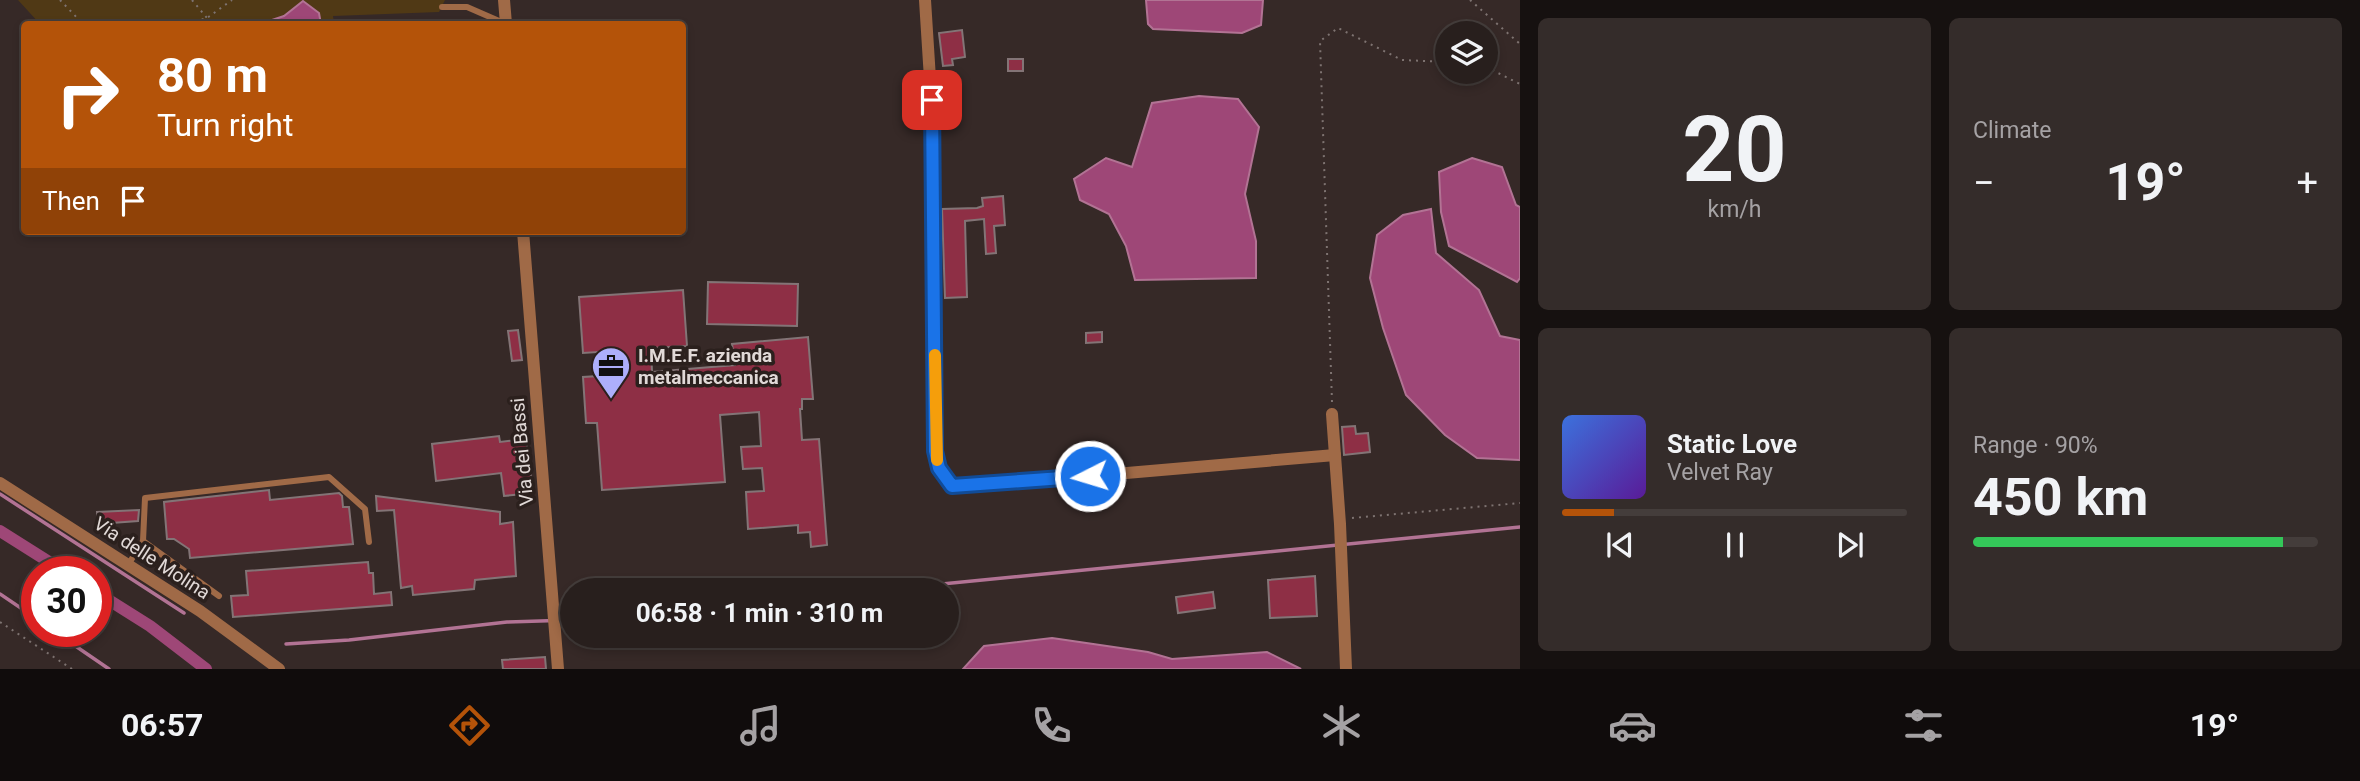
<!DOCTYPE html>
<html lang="en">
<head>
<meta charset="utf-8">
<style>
  :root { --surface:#281f1d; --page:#342c2a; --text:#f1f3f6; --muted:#a5a2a4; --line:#443d3b; --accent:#b45309 }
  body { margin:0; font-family:Roboto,sans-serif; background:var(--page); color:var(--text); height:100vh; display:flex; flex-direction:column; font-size:26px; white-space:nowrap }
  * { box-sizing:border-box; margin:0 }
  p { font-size:23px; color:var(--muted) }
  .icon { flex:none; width:38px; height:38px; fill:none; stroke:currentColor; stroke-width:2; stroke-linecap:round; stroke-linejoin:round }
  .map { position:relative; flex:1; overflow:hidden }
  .panel { display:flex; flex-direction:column; gap:18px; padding:18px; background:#161110; width:840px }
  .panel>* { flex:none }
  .guide { position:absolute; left:21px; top:21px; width:665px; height:214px; border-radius:7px; box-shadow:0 4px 10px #0003,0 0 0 2px var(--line); background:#b45309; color:#fff; overflow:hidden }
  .fabs { position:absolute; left:1435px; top:21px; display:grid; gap:14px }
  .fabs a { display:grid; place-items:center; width:63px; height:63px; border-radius:50%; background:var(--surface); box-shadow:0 4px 10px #0003,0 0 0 2px var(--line); font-size:35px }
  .speed { position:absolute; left:21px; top:556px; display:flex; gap:14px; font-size:35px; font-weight:700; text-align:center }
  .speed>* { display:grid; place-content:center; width:91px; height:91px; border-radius:50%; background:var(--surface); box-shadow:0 4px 10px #0003,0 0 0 2px var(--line); line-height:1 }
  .speed .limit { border:10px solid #d22; background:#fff; color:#111 }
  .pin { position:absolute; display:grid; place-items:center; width:60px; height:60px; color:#fff; margin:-30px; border-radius:14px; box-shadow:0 4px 10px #0006 }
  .me { position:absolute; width:77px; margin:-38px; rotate:265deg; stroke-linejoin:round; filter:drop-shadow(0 0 5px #0008) }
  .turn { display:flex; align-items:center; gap:24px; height:147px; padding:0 21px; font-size:32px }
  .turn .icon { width:91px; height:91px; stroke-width:2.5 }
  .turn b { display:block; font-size:49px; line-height:60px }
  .then { display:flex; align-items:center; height:66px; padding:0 21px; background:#0003; gap:14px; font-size:26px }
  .big { font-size:52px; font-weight:700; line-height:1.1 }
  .panel .widget { flex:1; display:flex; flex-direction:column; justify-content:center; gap:10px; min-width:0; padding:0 24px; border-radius:10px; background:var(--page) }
  .panel .dial { align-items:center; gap:0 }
  .dial b { font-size:91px; line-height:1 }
  .song { display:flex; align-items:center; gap:21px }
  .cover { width:84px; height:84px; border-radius:10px; background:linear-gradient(135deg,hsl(220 70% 55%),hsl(270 70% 35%)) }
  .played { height:7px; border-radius:4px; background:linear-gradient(90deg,var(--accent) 15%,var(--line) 15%) }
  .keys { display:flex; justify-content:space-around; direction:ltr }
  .heat { display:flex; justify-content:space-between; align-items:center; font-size:38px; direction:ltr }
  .charge { height:10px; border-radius:5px; background:linear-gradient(90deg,#34c759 90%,var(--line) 0) }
  .panel .tiles { flex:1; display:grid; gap:18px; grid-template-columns:repeat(2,1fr) }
  .trip { position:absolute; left:560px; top:578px; width:399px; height:70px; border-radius:35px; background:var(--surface); box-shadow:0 4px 10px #0003,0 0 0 2px var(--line); font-weight:700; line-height:70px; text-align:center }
  .dock { display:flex; height:112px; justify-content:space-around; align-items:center; background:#100c0c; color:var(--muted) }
  .dock .icon { width:49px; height:49px }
  .dock .current { color:var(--accent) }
  .dock b { font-size:32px; color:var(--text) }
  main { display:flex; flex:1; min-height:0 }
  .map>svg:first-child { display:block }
  .green { fill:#503915 }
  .water { fill:#9e4777; stroke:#b27394; stroke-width:2 }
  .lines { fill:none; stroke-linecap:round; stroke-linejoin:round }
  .stream { stroke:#b27394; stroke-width:3.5 }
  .canal { stroke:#9e4777; stroke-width:12 }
  .building { fill:#8e2f45; stroke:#837476; stroke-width:2 }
  .path { stroke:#7e7371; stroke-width:2; stroke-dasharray:2 5; stroke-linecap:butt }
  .lane { stroke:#a06a47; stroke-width:6 }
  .street { stroke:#a06a47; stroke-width:12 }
  .route-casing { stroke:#114b97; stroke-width:18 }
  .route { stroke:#1a73e8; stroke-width:12 }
  .slow { stroke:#f59e0b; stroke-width:12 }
  .labels { text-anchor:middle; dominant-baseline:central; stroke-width:7; stroke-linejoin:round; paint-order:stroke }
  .poi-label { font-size:19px; font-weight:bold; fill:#e1d9d7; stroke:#2b201d; text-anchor:start }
  .street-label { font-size:19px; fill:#e1d9d7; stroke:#2b201d }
</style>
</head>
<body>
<main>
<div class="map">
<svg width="1520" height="669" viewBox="0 0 1520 669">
  <rect width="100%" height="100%" fill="#362927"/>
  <!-- green -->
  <path class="green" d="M18,0H445L439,12L333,16L334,24H40Z"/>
  <!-- water -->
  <g class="water">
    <path d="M1146,0H1263L1261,25L1242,33L1153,29L1148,24Z"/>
    <path d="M303,1L319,13L321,24H268L266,22L284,16Z"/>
    <path d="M1199,96L1238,99L1259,127L1245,194L1256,241V278L1135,280L1126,246L1109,214L1080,200L1074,179L1106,158L1132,167L1152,103Z"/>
    <path d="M1472,158L1502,167L1516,205L1520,207V278L1517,282L1449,246L1441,212L1439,172Z"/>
    <path d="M1431,209L1436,253L1479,290L1500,336L1520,340V460L1477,458L1445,435L1406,395L1383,328L1370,278L1377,235L1403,215Z"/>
    <path d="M1052,638L1148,652L1172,659L1267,652L1301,669H963L984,646Z"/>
  </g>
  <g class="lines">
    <!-- stream -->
    <g class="stream">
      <path d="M0,494L184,613"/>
      <path d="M881,590L1520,527"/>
      <path d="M0,594L37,619"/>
      <path d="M55,632L109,669"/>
      <path d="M286,644L349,640L507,622L572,620"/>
    </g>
    <!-- canal -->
    <g class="canal">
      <path d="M0,531L65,572"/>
      <path d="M96,592L150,626L206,669"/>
    </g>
  </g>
  <!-- building -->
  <g class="building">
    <path d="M962,30L965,57L952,59L953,65L943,66L939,33Z"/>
    <rect x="1008" y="59" width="15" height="12"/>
    <path d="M1003,196L1005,225L994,226L996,253L986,254L984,219L965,221L967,297L945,298L942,209L977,208L983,206L982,198Z"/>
    <path d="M708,282L798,284L797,326L707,324Z"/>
    <path d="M683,290L687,346L651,348L652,372L735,365L732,344L808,337L813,399H802V409H800L802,440L819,439L827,545L811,547L810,532L798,533V525L748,529L746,492L764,491L762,468L743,469L741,447L761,446L759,412L720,415L725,482L602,490L597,423H586L583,377L615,375L613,351L583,353L579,297Z"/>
    <path d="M518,330L522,360L512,361L508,331Z"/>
    <path d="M1102,332V342L1086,343V333Z"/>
    <path d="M1355,426L1356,434L1368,433L1370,452L1344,455L1342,427Z"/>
    <path d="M499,436L500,442L526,439L533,493L504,496L501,473L436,481L432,444Z"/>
    <path d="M269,490L270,500L339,493L342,496L343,507H349L353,544L190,558L189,549L174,539H167L164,502Z"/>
    <path d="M376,496L500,512V524L513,522L516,576L475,580L474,589L413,595L412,586L401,588L394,510L377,511Z"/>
    <path d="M139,510L138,521L98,524L97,512Z"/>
    <path d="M368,562L369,573H373L374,594L391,592L392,605L233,617L231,596L248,595L246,571Z"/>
    <path d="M1315,576L1317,616L1270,618L1268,580Z"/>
    <path d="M1213,592L1215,608L1178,613L1176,597Z"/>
    <path d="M545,657L546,669H503L502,660Z"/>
  </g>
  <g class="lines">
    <!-- path -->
    <g class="path">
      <path d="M60,0L83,24H95"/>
      <path d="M192,0L207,18"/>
      <path d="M1470,0L1520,44"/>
      <path d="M132,24L194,22L207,18L232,0"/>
      <path d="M1486,67L1520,84"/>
      <path d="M1332,402L1320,41L1338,28L1402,60L1447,62"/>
      <path d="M1352,518L1520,503"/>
      <path d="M0,622L72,669"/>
    </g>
    <!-- lane -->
    <g class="lane">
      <path d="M442,7H467L506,24"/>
      <path d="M143,541L219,596"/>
      <path d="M128,565L143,541L145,498L329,477L365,509L369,542"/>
    </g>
    <!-- street -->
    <g class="street">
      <path d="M504,0L506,24"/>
      <path d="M925,0L933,126L935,451L939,468L952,486L986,485L1335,455"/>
      <path d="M523,231L558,669"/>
      <path d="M1332,414L1340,524L1346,669"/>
      <path d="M0,483L200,611L279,669"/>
    </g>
  </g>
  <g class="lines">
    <!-- route casing -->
    <g class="route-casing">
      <path id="route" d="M932,100L935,451L939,468L952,486L1090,476"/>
    </g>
    <!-- route -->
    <use href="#route" class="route"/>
    <!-- slow -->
    <path class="slow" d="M935,355L937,460"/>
  </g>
  <!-- icons -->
  <defs>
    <g id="office-pin" transform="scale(2.0125)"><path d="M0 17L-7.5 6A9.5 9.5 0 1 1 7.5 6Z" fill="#adaffb" stroke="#2b201d"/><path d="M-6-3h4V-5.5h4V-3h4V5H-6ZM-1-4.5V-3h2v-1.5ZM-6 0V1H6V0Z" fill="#111"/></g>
  </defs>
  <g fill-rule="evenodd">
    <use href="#office-pin" x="611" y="366"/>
  </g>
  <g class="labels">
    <!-- poi labels -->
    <g class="poi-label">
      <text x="638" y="355">I.M.E.F. azienda<tspan x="638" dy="22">metalmeccanica</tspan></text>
    </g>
    <!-- street labels -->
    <g class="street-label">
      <text transform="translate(522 452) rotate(-95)">Via dei Bassi</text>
      <text transform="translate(152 558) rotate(33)">Via delle Molina</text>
    </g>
  </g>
</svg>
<div class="fabs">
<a><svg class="icon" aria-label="layers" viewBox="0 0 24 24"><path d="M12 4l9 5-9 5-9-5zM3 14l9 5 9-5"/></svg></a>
</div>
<div class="speed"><div class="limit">30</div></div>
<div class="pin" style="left:932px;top:100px;background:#d93025"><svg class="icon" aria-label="arrive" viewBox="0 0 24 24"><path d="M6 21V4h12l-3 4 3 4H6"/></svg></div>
<svg class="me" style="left:1090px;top:476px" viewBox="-20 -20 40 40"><circle r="17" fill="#1a73e8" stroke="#fff" stroke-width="3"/><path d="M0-11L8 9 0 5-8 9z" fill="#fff"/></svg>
<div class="trip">06:58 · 1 min · 310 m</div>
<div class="guide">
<div class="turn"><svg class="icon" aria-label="right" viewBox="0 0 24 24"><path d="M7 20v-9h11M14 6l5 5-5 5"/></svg><div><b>80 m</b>Turn right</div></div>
<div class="then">Then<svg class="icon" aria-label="arrive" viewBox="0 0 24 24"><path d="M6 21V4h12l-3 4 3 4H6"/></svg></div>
</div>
</div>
<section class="panel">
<div class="tiles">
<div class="widget dial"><b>20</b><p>km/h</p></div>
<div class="widget"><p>Climate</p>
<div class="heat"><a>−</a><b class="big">19°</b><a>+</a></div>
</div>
<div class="widget">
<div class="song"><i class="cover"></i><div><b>Static Love</b><p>Velvet Ray</p></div></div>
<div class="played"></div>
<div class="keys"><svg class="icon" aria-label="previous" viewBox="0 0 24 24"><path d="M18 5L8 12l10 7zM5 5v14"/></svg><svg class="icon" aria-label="pause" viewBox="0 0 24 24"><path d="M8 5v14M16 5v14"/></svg><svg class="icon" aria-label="next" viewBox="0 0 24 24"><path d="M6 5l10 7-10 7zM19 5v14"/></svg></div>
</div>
<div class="widget"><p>Range · 90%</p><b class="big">450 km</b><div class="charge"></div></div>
</div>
</section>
</main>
<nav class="dock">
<b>06:57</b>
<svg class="icon current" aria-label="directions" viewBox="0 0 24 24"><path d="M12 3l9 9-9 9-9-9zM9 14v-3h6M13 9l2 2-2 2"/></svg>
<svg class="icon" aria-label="music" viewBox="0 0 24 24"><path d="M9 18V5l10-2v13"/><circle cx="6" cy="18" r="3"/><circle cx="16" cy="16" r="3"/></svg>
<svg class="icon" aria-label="phone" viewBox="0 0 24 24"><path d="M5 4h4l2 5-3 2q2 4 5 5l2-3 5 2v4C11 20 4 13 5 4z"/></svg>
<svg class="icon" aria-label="climate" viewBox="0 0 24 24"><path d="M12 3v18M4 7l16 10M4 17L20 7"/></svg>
<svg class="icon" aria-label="car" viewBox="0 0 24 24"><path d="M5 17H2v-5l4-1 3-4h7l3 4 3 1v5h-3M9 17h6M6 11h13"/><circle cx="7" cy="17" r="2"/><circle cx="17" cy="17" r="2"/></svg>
<svg class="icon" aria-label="filters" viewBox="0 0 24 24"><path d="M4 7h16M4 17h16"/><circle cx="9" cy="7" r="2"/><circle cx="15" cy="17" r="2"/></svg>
<b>19°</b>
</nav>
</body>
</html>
